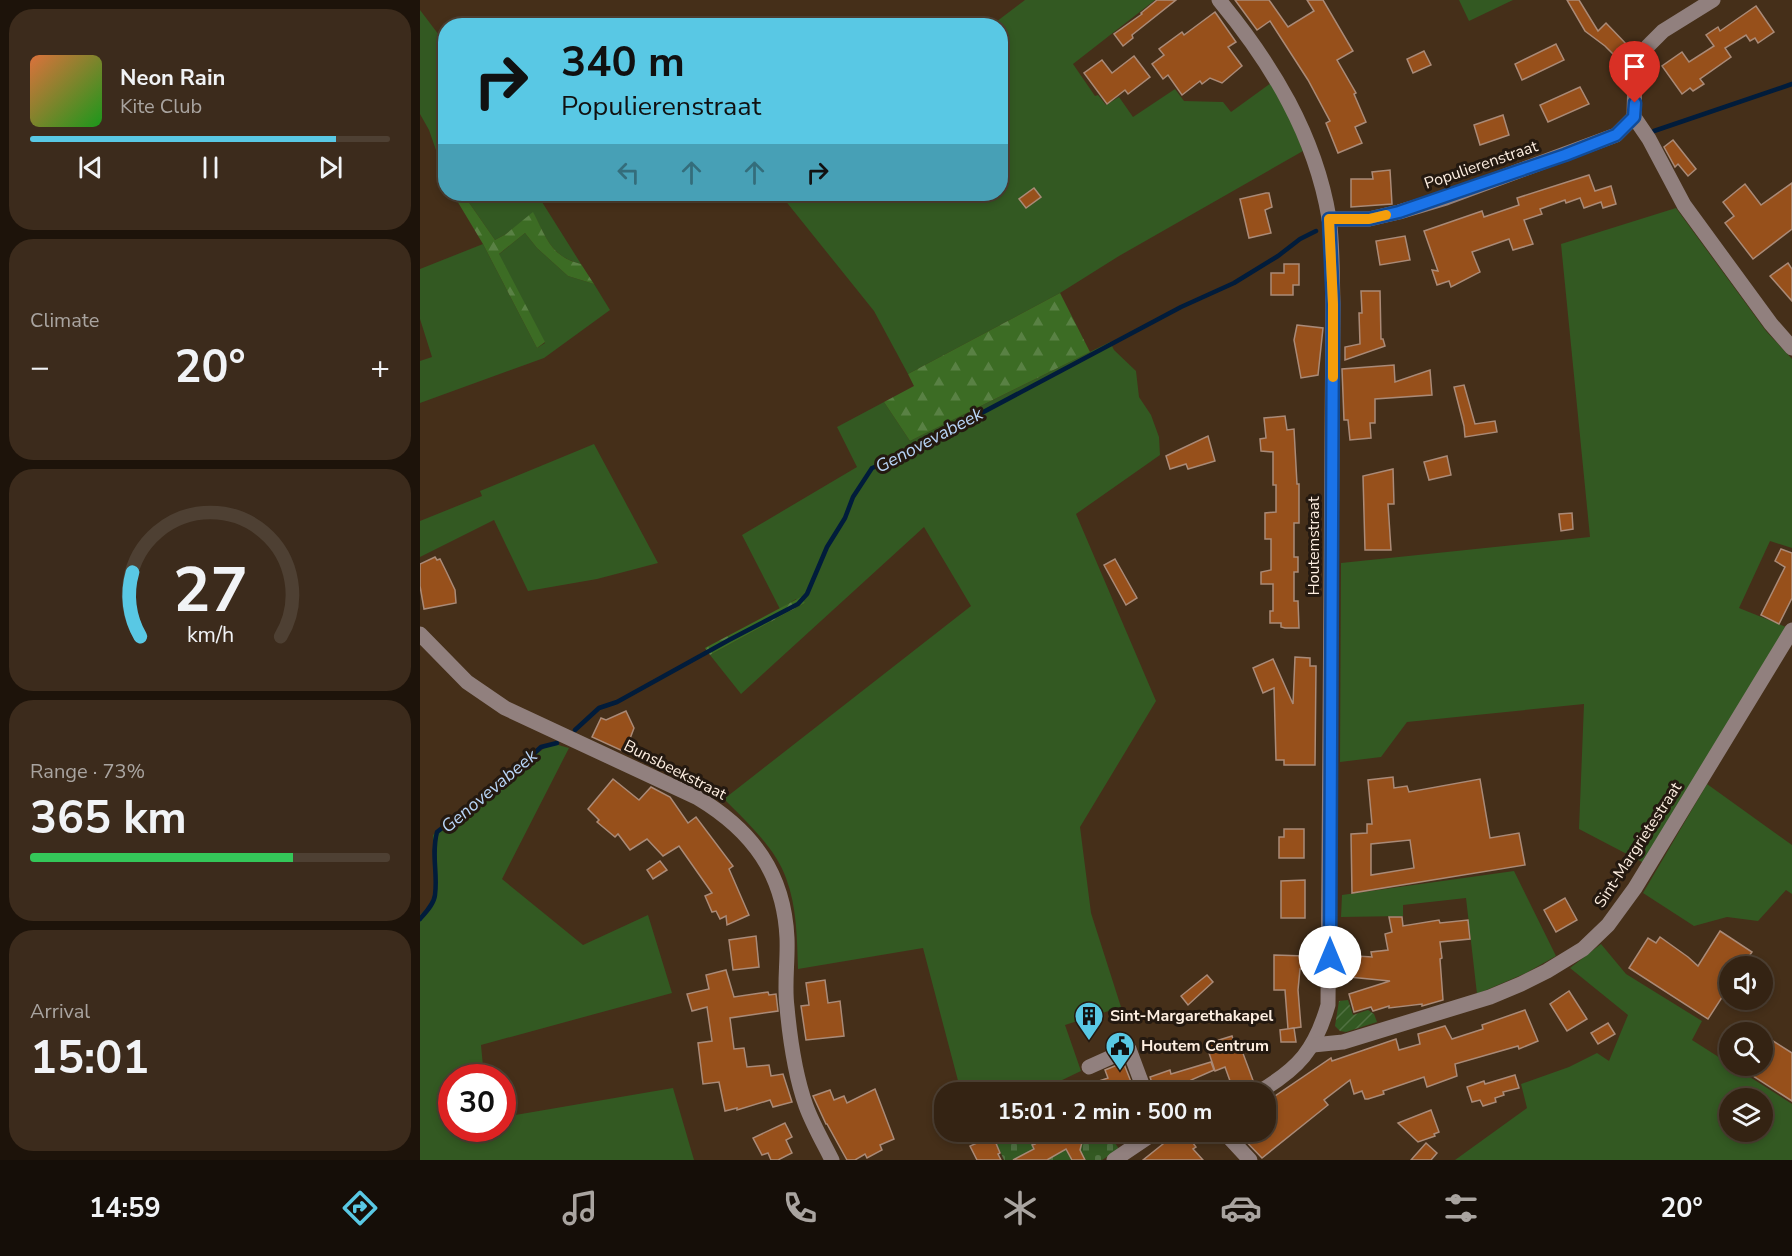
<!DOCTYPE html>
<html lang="en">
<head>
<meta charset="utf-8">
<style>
  :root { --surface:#342313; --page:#3c2b1c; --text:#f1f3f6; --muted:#a9a4a0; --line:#4e4033; --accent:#59c8e4 }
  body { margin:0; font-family:"Nunito Sans",sans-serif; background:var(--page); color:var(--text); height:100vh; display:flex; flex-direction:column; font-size:22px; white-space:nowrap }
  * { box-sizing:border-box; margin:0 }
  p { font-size:20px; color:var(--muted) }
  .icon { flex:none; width:33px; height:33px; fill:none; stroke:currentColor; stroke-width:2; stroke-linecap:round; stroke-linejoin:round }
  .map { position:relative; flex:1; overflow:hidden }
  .panel { display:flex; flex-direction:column; gap:9px; padding:9px; background:#1d130a; width:420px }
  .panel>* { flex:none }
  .guide { position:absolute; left:18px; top:18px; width:570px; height:183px; border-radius:24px; box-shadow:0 3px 9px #0003,0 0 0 2px var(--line); background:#59c8e4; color:#111; overflow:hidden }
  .buttons { position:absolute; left:1299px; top:956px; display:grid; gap:12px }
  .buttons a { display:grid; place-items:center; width:54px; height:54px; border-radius:50%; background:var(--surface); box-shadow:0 3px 9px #0003,0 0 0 2px var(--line); font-size:30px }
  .speed { position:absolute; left:18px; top:1064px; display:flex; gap:12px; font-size:30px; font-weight:700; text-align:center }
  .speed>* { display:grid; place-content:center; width:78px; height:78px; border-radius:50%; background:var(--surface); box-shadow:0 3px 9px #0003,0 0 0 2px var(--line); line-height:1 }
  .speed .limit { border:9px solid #d22; background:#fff; color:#111 }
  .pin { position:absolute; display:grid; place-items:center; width:51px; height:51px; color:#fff; margin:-62px -26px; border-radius:50% 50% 50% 0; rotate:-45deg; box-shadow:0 0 6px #0007 }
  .pin .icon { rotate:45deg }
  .me { position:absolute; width:66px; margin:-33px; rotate:0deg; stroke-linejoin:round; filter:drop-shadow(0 0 4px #0008) }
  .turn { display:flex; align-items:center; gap:21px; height:126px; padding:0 24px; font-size:27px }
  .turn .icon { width:78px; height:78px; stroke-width:2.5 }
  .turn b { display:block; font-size:42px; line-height:51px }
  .lanes { display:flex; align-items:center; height:57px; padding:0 24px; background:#0003; justify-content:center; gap:30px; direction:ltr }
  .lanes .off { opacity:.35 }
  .big { font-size:45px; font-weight:700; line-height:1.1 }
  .panel .card { flex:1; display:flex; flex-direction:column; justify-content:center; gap:9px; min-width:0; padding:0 21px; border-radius:24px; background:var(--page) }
  .panel .dial { align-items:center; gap:0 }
  .dial svg { height:156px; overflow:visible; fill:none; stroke:var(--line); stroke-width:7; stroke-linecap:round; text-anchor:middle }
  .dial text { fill:var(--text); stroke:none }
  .song { display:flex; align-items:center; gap:18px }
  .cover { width:72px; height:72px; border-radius:9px; background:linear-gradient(135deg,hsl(20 70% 55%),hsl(120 70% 35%)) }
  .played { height:6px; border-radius:3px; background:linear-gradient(90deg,var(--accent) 85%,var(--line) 85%) }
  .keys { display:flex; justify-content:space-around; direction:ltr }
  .heat { display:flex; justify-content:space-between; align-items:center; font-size:33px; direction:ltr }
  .charge { height:9px; border-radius:4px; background:linear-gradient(90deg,#34c759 73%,var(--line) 0) }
  .trip { position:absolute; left:514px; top:1082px; width:342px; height:60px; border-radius:24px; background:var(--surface); box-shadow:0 3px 9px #0003,0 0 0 2px var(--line); font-weight:700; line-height:60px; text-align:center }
  .tabs { display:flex; height:96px; justify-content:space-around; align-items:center; background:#150e08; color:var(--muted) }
  .tabs .icon { width:42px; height:42px }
  .tabs .on { color:var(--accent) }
  .tabs b { font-size:27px; color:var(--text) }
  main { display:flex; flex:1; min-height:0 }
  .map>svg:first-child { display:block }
  .grass { fill:#335922; fill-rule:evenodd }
  .forest { fill:url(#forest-firs) }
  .cemetery { fill:url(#cemetery-stones) }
  .garden { fill:url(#garden-furrows) }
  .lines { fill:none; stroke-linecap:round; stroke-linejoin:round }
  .stream { stroke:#011c3b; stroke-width:4.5 }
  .building { fill:#97501b; stroke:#aa8a77; stroke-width:1.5; fill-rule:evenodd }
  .minor { stroke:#91807e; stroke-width:15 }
  .route-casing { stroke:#114b97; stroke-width:15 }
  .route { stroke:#1a73e8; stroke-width:10 }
  .slow { stroke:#f59e0b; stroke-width:10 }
  .labels { text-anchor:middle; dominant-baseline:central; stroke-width:6; stroke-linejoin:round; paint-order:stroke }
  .street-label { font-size:16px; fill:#fdeee1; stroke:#241910 }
  .poi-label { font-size:16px; font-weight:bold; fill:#fdeee1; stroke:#241910; text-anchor:start }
  .water-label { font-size:18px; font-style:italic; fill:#b8d5f8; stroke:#241910 }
</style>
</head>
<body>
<main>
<section class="panel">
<div class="card">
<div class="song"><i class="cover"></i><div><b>Neon Rain</b><p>Kite Club</p></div></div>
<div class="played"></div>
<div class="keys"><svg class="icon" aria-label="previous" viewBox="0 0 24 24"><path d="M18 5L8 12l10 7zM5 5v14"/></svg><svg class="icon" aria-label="pause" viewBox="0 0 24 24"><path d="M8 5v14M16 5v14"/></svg><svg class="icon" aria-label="next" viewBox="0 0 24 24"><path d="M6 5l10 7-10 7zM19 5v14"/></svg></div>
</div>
<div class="card"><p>Climate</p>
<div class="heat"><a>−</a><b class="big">20°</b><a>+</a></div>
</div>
<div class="card dial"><svg viewBox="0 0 100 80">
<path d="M14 69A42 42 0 1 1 86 69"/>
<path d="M14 69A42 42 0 0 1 10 36" stroke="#59c8e4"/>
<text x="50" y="56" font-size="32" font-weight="700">27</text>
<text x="50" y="72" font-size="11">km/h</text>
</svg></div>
<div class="card"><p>Range · 73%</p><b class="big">365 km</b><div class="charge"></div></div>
<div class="card"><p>Arrival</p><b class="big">15:01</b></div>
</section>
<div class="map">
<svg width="1372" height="1160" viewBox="0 0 1372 1160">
  <defs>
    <pattern id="forest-firs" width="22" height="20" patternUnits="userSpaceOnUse" patternTransform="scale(1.5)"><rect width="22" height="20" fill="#3c6c24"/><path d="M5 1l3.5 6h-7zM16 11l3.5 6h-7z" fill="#598144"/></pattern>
    <pattern id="cemetery-stones" width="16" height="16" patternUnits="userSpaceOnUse" patternTransform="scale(1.5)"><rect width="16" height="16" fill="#335922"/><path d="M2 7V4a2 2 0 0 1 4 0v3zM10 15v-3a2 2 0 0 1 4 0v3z" fill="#517142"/></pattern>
    <pattern id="garden-furrows" width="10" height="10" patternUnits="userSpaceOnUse" patternTransform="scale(1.5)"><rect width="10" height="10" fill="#335922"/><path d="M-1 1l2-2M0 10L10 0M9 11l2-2" fill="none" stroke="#517142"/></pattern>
  </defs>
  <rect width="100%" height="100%" fill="#452f19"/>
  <!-- grass -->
  <g class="grass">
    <path d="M605,0H735L653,64L675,96L678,95L686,105L699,97L713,117L755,89L764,101L803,102L811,112L851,83L868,113L883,151L699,256L640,293L488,374L454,311L360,194H580V26L572,25Z"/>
    <path d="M1039,0H1093L1049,21Z"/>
    <path d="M0,10L25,43V153L18,156L9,130L0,114Z"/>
    <path d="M43,194H117L161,264C130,256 127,238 113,213L86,234L75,240Z"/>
    <path d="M1256,208L1346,331L1372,359V548L1350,541L1319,608L1366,627L1224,863L1159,829L1164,704L987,722L961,757L920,762L921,563L1170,537L1141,244Z"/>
    <path d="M105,233L117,248L148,276L174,284L190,310L124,358L0,403V361L12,357L0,319V269L63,244L117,348L125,343L78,255Z"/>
    <path d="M690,342L694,350L716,371L719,397L731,415L739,437L740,455L656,514L736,701L660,827L671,913L701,1007L645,1025L661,1071L617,1092H541L503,948L378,969C377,939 377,907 366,878C356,849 326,821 304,799L551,606L504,527L321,694L290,655L385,603L376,599L360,609L322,535L437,467L417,427L464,402L490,441Z"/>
    <path d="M174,444L238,563L177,579L108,591L74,520L0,557V521L62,496L60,491Z"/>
    <path d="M131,743L149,748L82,879L163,945L228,915L252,993L61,1045L64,1077H32V1128H82L83,1117L253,1088L274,1160H0V915L15,900L13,835Z"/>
    <path d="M1287,784L1372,845V894L1366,890L1338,921L1307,917L1274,926L1223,893Z"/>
    <path d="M1094,871L1136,956L1106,973L1057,994L1046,898L983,905V916L921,917L922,895Z"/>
    <path d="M1181,944L1206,974L1282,1021L1272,1040L1372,1104V1160H1035L1107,1108L1101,1084L1149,1067L1177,1053L1189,1061L1208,1015L1150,968ZM1310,1098H1342V1131H1310Z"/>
  </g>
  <!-- forest -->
  <g class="forest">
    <path d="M33,194H43L75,240L86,234L113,212C127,238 130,256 161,264L174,284L148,276L117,248L105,233L79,254L125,342L117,348L63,244Z"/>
    <path d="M640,293L670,352L490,441L464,402L494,386L488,374Z"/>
    <path d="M381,597L385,603L290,655L285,648Z"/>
  </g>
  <!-- cemetery -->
  <path class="cemetery" d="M571,1131H687L699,1149L682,1160H584Z"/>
  <!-- garden -->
  <path class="garden" d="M928,1000L933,1015L948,1010L954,1014L957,1022L926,1032L920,1031L915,1026L919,1001Z"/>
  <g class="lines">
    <!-- stream -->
    <g class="stream">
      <path d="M1234,131L1372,84"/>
      <path d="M155,730L179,708L197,702L309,640L378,604L387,594L407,547L425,518L433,497L452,468L477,458L761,307L814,283L858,256L880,239L896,231"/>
      <path d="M0,919C6,912 14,904 15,895C18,873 11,854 17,832L95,771L121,747L137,743"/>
    </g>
  </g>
  <!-- building -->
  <g class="building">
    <path d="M737,0H756L712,35L713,38L703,46L694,34L722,14L721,13Z"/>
    <path d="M815,0H849L868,27L894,11L887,0H903L933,51L917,60L936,93L934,94L946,122L935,127L942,143L918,153L906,123L910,121L888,80L850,21L837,30Z"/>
    <path d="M1147,0H1159L1178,31L1186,23L1209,47L1197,58L1185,46L1165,31Z"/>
    <path d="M1336,6L1354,32L1338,43L1335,38L1330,41L1326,35L1305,48L1311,57L1280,79L1284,84L1273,91L1270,88L1262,94L1242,66L1262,52L1269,62L1294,46L1286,35L1298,27L1300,31Z"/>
    <path d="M795,12L816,42L808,47L822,66L802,83L790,78L782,84L780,81L762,95L748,75L743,79L732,64L744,55L739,49L762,32L764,35Z"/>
    <path d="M1136,44L1144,60L1102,80L1095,64Z"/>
    <path d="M1004,51L1011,65L993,73L987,59Z"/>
    <path d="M714,56L730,77L708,94L705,90L687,104L664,73L682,60L692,73Z"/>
    <path d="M1160,87L1169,104L1128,122L1120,105Z"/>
    <path d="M1083,115L1089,135L1060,145L1054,125Z"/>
    <path d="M1253,140L1276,169L1268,176L1258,164L1255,167L1244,147Z"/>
    <path d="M970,170L972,204L931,207V179H953L952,172Z"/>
    <path d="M1169,175L1175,191L1191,186L1196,204L1183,208L1181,202L1164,208L1160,198L1146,203L1145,200L1120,209L1122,214L1104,220L1113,244L1093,250L1089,239L1052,252L1060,272L1031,287L1029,281L1017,285L1012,270L1018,271L1004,231L1062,211L1064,217L1099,205L1097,198Z"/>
    <path d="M1372,183V229L1333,259L1305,223L1314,216L1303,202L1325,184L1341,205Z"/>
    <path d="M614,188L621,197L606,208L599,199Z"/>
    <path d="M846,193H849L852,207L845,210L851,233L829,238L820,199Z"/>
    <path d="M985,236L990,260L960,265L956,241Z"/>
    <path d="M1368,263L1372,269V301L1350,276Z"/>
    <path d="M864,264H879V285H873V295H851V273H864Z"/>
    <path d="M941,291H960L961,339H963L965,346L925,360V347L940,344L939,313H942Z"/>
    <path d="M877,325L903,328L898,375L881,378L874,340Z"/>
    <path d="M974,365L975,382L1010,370L1012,395L955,399V423H950L951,438L930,440L928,420H924L922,369Z"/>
    <path d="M1044,385L1055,424L1075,421L1077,432L1045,437L1044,426L1034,387Z"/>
    <path d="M865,416L867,430L874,429L877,484H879V523H874V557H878V572H874V601H878L879,628H865L861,627V623H850V611H853V584H841V572L851,570V539H845V513L856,512V485H853V452L841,451L840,439L846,438L844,418Z"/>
    <path d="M788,436L795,461L768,469L766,464L750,469L746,456Z"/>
    <path d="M1027,456L1031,475L1009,480L1004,462Z"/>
    <path d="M973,469L974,504H968L971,550H945L943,476Z"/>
    <path d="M1152,513L1153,529L1141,531L1139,514Z"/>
    <path d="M1361,549L1372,553V598L1359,624L1341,615L1365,567L1355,561Z"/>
    <path d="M15,557L17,560L20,559L26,571L35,590L36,603L4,609L0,586V564Z"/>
    <path d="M695,559L717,598L706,605L684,565Z"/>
    <path d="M875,657L890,658V666H896L895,765H864V760H856L854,688L843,693L833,668L853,659L873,704Z"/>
    <path d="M206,711L214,728L205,752L172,737L181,718L186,720Z"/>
    <path d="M973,777L974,788L987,786L989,792L1060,779L1070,838L1099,833L1105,865L932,893L931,834L947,833V824H952L948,780ZM990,840L994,868L951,875V844Z"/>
    <path d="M193,779L219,800L231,787L250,797L268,823L276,817L313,866L309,869L329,915L307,925L306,916L300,919L296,911L292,912L285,896L292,893L259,846L243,856L227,839L210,850L198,834L195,837L177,822L179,820L168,809Z"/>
    <path d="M864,829H884V858H859V837H864Z"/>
    <path d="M240,861L247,870L233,879L227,870Z"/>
    <path d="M885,880V918H861V881Z"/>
    <path d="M1145,898L1157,920L1136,932L1124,910Z"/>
    <path d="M969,917H982L983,926L1019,920L1020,923L1048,920L1050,939L1020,942L1022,958L1020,959L1023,1000L1002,1006V1004L969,1008V1006L953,1011L951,1007L934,1012L929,994L970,981L919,976L921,955L952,957L951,952L968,950L965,934L972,932Z"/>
    <path d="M1300,931L1332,952L1322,966H1310V985L1288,1019L1209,968L1228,938L1236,943L1240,937L1268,957L1278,966Z"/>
    <path d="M336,936L339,967L313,970L309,940Z"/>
    <path d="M854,955L885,956V969H880L878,990L881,1027L868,1029L865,990H854Z"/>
    <path d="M306,970L314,997L348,992L349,995L356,994L358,1011L310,1018L314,1049L324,1048L327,1067L349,1065L351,1076L363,1074L372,1102L353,1107L350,1100L317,1110V1108L305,1111L299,1082L283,1084L278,1043L292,1041L287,1007L272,1011L267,994L289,989L286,975Z"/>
    <path d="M787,975L793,982L768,1005L761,996Z"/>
    <path d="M405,980L408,1003L420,1001L424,1036L386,1040L381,1006L389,1005L386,983Z"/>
    <path d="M1149,991L1167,1019L1147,1031L1130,1004Z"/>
    <path d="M1105,1010L1118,1041L1099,1049L1098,1046L1035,1064L1037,1076L1007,1087L1004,1077L963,1091L964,1094L948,1099H945L942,1091L934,1094L930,1080L904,1100L908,1105L842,1158L816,1131H846V1102L911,1058L912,1061L976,1039L979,1050L1000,1044L998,1034L1025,1026L1032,1039L1063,1029L1062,1025Z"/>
    <path d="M1188,1023L1195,1034L1178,1044L1171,1033Z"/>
    <path d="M874,1028L876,1042H861L860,1030Z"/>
    <path d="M1342,1034L1372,1053V1101L1316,1065H1342Z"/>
    <path d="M812,1036L816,1049L821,1048L834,1083L814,1092L805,1067L795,1071L786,1044Z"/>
    <path d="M791,1062L794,1070L771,1080L772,1082L743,1092H735L730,1077L750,1070L751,1074Z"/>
    <path d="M702,1063L704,1064L715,1092H652V1090L688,1078L685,1070Z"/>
    <path d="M1095,1075L1099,1088L1083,1092L1084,1095L1075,1098L1076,1102L1063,1106L1060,1100L1052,1102L1047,1087L1064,1081L1065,1084Z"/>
    <path d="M455,1089L474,1139L460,1145L462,1150L447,1158L445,1154L435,1160H427L407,1124H406L393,1096L410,1090L414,1100L424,1096L427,1103Z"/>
    <path d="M1011,1110L1019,1132L1014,1134L1015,1136L998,1142L978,1123Z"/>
    <path d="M365,1123L372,1137L366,1140L372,1153L358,1160H351L348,1153L342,1155L333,1138Z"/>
    <path d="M639,1131H665L660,1150L665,1160H652L646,1149L627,1160H593L614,1149L612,1145L615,1144L611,1137L620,1132L625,1139Z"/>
    <path d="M749,1131H764L776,1147L773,1149L783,1160H723L753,1136Z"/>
    <path d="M573,1136L580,1153L578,1154L581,1160H557L550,1146Z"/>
    <path d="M1006,1143L1017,1153L1011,1160H991Z"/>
  </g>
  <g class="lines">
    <!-- minor -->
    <g class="minor">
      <path d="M799,0C852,64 895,135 909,218C913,246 912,276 913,304L908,1005C895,1050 879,1068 839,1092"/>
      <path d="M1293,0L1243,31L1228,46L1215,70L1214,117L1229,139L1264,205L1351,324L1372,348"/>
      <path d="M909,219H949L979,212L1026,198L1196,135L1214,117"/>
      <path d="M0,634L47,682L85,708L278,798C333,831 364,874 367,938C368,961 364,985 367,1007C370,1040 375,1075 386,1106C393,1125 403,1142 412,1160"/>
      <path d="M893,1045L923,1042L1070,997L1101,984L1127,971L1163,949L1188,925L1215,888L1372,630"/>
      <path d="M669,1067L709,1049L725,1092"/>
      <path d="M803,1131L830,1160"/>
      <path d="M694,1160L737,1131"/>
    </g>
  </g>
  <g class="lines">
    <!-- route casing -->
    <g class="route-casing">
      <path id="route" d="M910,957L913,304L909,219H949L979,212L1145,155L1196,135L1214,117L1215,103"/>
    </g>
    <!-- route -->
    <use href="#route" class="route"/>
    <!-- slow -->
    <path class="slow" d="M913,377V304L909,219H949L966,215"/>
  </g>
  <!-- icons -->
  <defs>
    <g id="building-pin" transform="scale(1.5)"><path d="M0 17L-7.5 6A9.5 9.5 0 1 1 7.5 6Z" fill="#59c8e4" stroke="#241910"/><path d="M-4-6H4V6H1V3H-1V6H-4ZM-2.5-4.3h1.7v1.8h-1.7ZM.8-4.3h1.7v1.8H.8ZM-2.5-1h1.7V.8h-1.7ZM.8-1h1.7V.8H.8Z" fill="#111"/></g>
    <g id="civic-pin" transform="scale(1.5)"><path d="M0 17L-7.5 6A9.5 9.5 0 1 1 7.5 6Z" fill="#59c8e4" stroke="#241910"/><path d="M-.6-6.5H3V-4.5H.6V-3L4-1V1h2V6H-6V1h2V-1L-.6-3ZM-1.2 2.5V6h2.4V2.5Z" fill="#111"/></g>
  </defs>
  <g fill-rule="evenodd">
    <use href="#building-pin" x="669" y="1016"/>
    <use href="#civic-pin" x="700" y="1046"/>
  </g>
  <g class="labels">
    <!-- street labels -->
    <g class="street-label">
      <text transform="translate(1061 165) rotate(-19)">Populierenstraat</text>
      <text transform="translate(894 546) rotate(-90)">Houtemstraat</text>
      <text transform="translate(255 770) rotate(27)">Bunsbeekstraat</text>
      <text transform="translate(1218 845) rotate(-57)">Sint-Margrietestraat</text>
    </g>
    <!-- poi labels -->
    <g class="poi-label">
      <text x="690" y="1016">Sint-Margarethakapel</text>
      <text x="721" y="1046">Houtem Centrum</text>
    </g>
    <!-- water labels -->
    <g class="water-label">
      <text transform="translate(509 440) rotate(-28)">Genovevabeek</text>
      <text transform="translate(69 791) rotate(-40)">Genovevabeek</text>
    </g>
  </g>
</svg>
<div class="buttons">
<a><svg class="icon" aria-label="sound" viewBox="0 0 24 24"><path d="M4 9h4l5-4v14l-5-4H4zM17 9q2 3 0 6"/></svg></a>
<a><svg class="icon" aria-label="search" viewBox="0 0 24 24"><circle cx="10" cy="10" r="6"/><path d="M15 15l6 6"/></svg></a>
<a><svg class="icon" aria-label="layers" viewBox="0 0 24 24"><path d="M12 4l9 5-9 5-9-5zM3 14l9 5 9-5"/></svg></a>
</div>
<div class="speed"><div class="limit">30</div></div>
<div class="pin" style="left:1215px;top:103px;background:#d93025"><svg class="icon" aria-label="arrive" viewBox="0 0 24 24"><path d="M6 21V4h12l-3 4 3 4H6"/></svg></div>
<svg class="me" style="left:910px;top:957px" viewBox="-20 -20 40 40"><circle r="19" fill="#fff"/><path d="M0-13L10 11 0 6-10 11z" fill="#1a73e8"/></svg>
<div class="trip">15:01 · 2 min · 500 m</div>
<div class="guide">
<div class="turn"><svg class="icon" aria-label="right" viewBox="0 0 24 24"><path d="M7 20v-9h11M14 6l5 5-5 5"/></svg><div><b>340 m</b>Populierenstraat</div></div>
<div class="lanes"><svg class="icon off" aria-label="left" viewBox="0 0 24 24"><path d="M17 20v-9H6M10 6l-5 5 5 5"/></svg><svg class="icon off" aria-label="ahead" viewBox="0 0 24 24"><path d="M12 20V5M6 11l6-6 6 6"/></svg><svg class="icon off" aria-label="ahead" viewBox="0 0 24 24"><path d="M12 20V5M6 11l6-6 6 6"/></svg><svg class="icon" aria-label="right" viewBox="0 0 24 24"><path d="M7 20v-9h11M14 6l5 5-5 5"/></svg></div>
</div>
</div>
</main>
<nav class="tabs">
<b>14:59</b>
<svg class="icon on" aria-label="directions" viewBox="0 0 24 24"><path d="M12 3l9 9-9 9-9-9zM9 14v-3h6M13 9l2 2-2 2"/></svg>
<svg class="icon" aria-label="music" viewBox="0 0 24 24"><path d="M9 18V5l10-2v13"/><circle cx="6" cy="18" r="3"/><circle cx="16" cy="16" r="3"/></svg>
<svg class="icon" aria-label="phone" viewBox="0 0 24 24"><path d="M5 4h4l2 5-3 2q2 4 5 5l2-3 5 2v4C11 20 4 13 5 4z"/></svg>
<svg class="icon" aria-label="climate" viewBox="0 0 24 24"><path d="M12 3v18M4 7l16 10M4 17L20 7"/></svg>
<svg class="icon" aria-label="car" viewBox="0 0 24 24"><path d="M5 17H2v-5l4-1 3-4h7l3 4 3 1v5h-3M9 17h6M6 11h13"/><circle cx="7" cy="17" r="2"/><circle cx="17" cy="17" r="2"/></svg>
<svg class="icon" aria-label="filters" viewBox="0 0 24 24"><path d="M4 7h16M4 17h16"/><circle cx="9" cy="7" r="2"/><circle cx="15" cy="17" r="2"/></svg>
<b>20°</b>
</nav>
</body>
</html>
